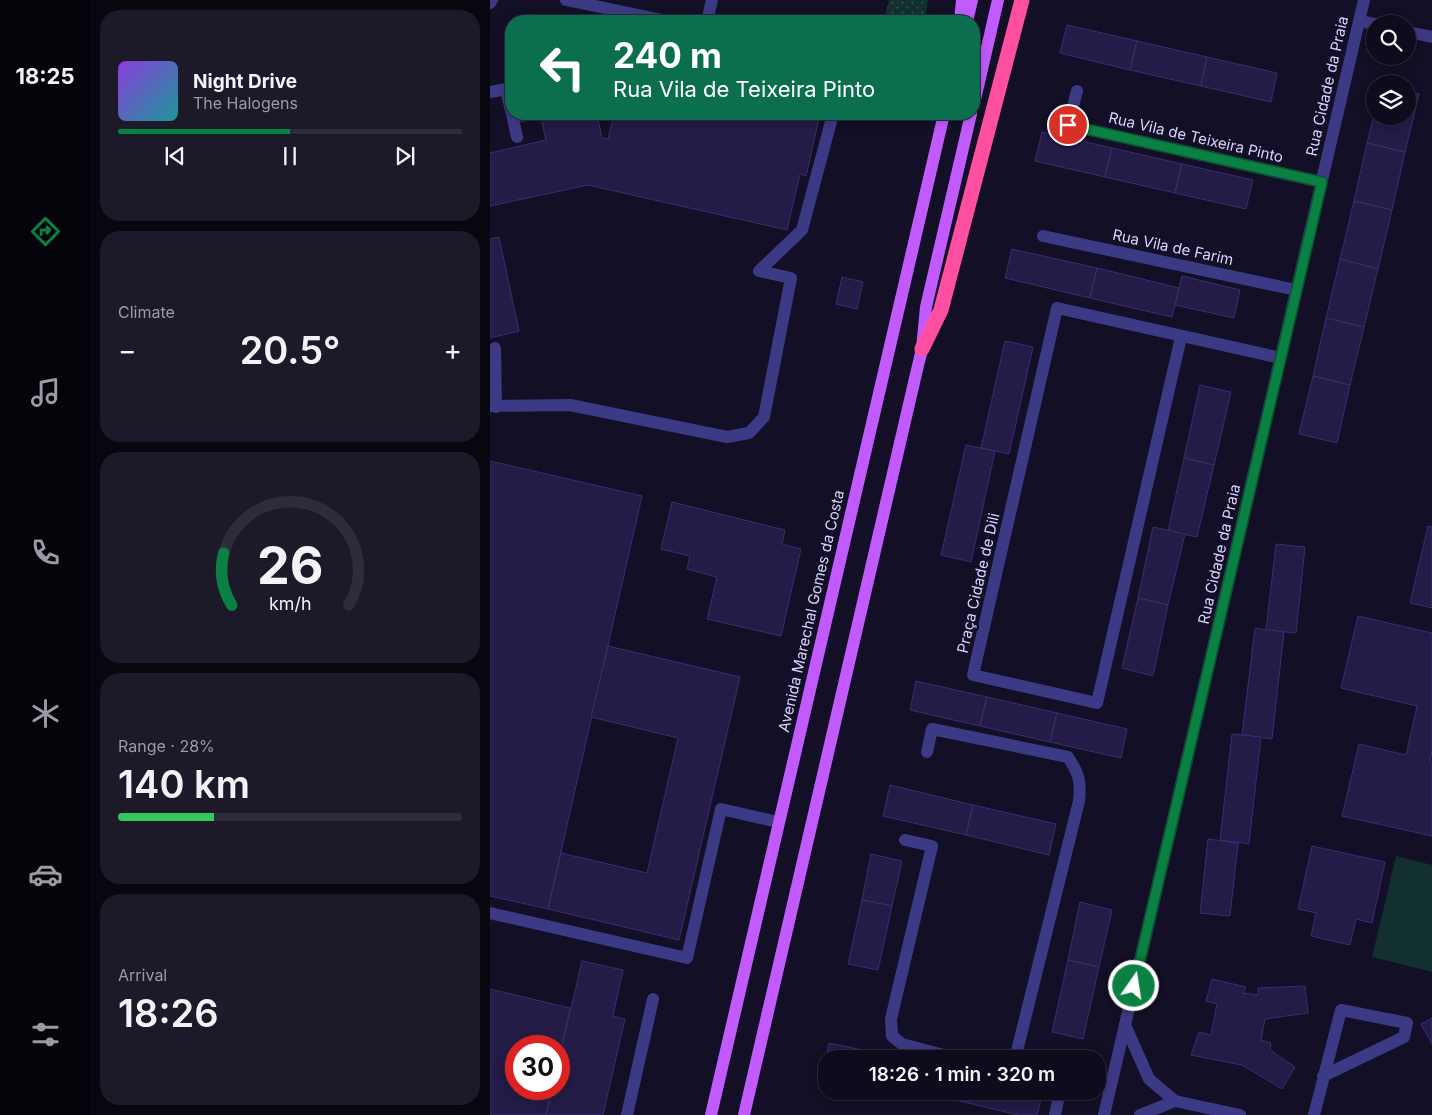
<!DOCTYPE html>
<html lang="en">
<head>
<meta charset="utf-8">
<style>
  :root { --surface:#0e0b1c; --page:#1c1929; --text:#f1f3f6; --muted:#9b9ba3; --line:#2e2b3b; --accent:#0b8043 }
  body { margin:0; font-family:Inter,sans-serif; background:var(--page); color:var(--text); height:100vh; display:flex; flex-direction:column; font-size:19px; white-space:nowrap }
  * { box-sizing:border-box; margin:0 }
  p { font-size:16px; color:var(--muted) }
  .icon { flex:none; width:28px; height:28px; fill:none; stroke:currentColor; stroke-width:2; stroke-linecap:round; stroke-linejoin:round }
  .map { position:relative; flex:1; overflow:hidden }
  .panel { display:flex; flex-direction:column; gap:10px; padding:10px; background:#08060f; width:400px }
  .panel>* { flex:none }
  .top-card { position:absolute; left:15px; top:15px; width:475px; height:105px; border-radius:20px; box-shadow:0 2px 12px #0003,0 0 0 1px var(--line); background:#0b6e4f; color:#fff; overflow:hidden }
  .controls { position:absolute; left:876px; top:15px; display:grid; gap:10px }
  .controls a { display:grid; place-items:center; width:50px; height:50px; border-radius:50%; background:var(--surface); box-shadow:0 2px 12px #0003,0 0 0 1px var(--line); font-size:25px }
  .speed { position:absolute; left:15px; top:1035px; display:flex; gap:10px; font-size:25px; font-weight:700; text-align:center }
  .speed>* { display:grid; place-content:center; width:65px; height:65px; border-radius:50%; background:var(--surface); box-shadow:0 2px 12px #0003,0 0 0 1px var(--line); line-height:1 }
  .speed .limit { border:8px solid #d22; background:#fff; color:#111 }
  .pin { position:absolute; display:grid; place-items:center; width:42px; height:42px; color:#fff; margin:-21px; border:2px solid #fff; border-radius:50%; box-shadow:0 1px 5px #0007 }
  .me { position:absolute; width:55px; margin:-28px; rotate:13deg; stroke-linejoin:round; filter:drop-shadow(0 0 4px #0008) }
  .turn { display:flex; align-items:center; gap:18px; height:105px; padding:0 25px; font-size:22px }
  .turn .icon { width:65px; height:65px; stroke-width:2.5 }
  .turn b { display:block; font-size:35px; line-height:42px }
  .big { font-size:38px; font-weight:600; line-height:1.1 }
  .panel .widget { flex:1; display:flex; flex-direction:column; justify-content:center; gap:8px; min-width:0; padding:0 18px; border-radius:20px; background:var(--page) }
  .panel .dial { align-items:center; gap:0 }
  .dial svg { height:130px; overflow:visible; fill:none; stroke:var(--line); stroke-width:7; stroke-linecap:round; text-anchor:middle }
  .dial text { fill:var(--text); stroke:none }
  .song { display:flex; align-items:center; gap:15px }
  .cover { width:60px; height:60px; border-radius:8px; background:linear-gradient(135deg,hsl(270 70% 55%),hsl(180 70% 35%)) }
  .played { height:5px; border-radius:2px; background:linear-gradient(90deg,var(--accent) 50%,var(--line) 50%) }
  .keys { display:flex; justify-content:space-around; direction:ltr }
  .heat { display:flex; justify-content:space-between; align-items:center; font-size:28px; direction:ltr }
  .charge { height:8px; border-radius:4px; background:linear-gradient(90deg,#34c759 28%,var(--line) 0) }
  .trip { position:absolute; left:328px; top:1050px; width:288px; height:50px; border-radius:20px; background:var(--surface); box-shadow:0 2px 12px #0003,0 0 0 1px var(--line); font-weight:600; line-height:50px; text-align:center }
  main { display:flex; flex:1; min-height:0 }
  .tabs { display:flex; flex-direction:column; width:90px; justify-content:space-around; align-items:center; background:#06040b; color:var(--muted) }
  .tabs .icon { width:35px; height:35px }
  .tabs .active { color:var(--accent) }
  .tabs b { font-size:22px; color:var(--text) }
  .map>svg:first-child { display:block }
  .grass { fill:url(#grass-dots) }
  .garden { fill:#12302f }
  .building { fill:#241b47; stroke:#3b2d73 }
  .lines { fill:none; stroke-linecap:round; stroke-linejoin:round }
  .minor { stroke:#3d3a85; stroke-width:12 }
  .major { stroke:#c25bff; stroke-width:12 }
  .highway { stroke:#ff4fa3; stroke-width:15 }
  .route-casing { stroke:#07532c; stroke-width:12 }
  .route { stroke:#0b8043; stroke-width:9 }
  .labels { text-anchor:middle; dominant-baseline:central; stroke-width:5; stroke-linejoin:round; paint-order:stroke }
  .street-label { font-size:15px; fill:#d9d4ff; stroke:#130f26 }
</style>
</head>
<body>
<main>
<nav class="tabs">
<b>18:25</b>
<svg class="icon active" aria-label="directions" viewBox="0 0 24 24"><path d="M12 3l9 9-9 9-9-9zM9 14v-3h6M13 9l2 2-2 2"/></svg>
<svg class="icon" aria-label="music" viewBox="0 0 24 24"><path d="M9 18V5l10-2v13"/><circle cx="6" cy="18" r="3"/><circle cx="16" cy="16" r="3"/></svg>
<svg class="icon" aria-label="phone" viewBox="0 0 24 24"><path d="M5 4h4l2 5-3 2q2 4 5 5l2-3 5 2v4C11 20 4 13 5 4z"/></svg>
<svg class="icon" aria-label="climate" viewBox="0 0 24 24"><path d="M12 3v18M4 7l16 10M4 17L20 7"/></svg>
<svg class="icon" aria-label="car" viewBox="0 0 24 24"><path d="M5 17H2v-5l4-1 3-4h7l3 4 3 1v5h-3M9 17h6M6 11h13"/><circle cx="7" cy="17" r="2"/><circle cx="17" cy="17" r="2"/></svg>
<svg class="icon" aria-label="filters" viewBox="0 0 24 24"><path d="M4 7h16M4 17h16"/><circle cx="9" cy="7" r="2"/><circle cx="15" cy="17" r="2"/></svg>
</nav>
<section class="panel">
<div class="widget">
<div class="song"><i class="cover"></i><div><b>Night Drive</b><p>The Halogens</p></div></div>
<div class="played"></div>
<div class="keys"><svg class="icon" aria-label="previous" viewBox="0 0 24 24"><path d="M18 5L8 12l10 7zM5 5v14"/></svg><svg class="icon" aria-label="pause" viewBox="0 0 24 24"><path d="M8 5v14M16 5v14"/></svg><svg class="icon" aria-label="next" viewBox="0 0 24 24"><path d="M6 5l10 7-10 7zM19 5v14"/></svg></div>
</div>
<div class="widget"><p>Climate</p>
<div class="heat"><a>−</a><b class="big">20.5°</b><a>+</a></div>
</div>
<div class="widget dial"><svg viewBox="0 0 100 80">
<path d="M14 69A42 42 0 1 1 86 69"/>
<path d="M14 69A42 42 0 0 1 9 37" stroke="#0b8043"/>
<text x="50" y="56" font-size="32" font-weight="700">26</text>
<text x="50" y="72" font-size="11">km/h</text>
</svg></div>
<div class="widget"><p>Range · 28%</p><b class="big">140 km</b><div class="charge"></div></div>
<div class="widget"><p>Arrival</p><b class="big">18:26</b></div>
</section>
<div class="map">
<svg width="942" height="1115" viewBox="0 0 942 1115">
  <defs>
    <pattern id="grass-dots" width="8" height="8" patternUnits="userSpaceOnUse" patternTransform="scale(1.25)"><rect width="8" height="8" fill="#12302f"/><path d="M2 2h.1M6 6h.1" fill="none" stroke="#344d4e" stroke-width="1.8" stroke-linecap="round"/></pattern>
  </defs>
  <rect width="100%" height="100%" fill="#130f26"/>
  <!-- grass -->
  <path class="grass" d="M399,0H438L435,21H394Z"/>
  <!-- garden -->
  <path class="garden" d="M906,856L942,865V972L882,957Z"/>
  <!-- building -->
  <g class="building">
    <path d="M577,25L647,41L640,70L570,53Z"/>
    <path d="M647,41L717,57L711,86L640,70Z"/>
    <path d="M717,57L787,73L781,102L711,86Z"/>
    <path d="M918,91L929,94L915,152L877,143L885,111V116H918Z"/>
    <path d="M28,114H56L57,116L30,122Z"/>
    <path d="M56,114H107L112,138L118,139L124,114H330L316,176L310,174L297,230L98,185L0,206V153L56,140L51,117L57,116Z"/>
    <path d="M552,132L622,148L615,177L545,161Z"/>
    <path d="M877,143L915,152L902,210L864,201Z"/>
    <path d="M622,148L692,164L685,193L615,177Z"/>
    <path d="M692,164L763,180L756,209L685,193Z"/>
    <path d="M864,201L902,210L888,269L850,259Z"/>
    <path d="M9,237L29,331L0,338V239Z"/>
    <path d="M522,249L607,268L600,298L515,278Z"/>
    <path d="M850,259L888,269L874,327L836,318Z"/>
    <path d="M607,268L689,288L682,317L600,298Z"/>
    <path d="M692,276L750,290L744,318L685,305Z"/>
    <path d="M352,277L373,282L367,309L346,304Z"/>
    <path d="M836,318L874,327L860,385L823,376Z"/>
    <path d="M515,341L543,347L519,454L491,448Z"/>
    <path d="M823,376L860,385L847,443L809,434Z"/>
    <path d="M710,385L741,392L724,465L694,458Z"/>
    <path d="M476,445L505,451L481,562L451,555Z"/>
    <path d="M694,458L724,465L707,537L678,531Z"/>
    <path d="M0,461L152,496L58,909L0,896Z"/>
    <path d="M182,502L295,530L292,544L311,549L291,636L217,619L227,577L197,569L200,556L171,549Z"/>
    <path d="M938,526L942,527V608L920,603Z"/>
    <path d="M663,527L695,534L678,605L648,598Z"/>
    <path d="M786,544L815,547L806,633L776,630Z"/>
    <path d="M648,598L678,605L663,676L632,668Z"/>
    <path d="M868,616L942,633V752L940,762H942V836L852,816L869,744L916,755L927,706L851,688Z"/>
    <path d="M765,628L794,632L782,739L752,735Z"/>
    <path d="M118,646L250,677L189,940L58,909L71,853L157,873L188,738L101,717Z"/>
    <path d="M426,681L497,697L490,726L420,710Z"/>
    <path d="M497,697L567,713L560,742L490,726Z"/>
    <path d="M567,713L637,729L631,758L560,742Z"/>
    <path d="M742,734L771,737L759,844L730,840Z"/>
    <path d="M400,785L483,805L476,835L393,816Z"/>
    <path d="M483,805L566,824L559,855L476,835Z"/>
    <path d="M718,839L748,843L740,916L710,913Z"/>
    <path d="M822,846L895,862L882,923L866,919L860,945L821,936L826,913L808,909Z"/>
    <path d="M381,854L412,861L402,906L372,900Z"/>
    <path d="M372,900L402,906L388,970L358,964Z"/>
    <path d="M590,902L622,910L609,967L578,960Z"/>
    <path d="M578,960L609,967L593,1039L562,1032Z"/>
    <path d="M92,961L133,970L123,1016L135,1019L113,1115H56L62,1089H69V1059Z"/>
    <path d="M722,979L756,987L753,993L768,995V988L815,986L818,1013L775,1019L771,1040L781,1043L780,1050L805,1067L792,1089L752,1065L701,1055L709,1032L721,1035L727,1004L716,1001Z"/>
    <path d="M0,989L80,1008L69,1059V1046H26V1089H62L56,1115H0Z"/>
    <path d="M942,1018V1044L931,1024Z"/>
    <path d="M339,1043L411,1058V1059H336V1072L333,1071Z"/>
    <path d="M426,1091H480L478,1103Z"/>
    <path d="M480,1091H553L547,1115H528L478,1103Z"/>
  </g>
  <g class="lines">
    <!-- minor -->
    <g class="minor">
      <path d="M76,0L177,21"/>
      <path d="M0,3L2,0"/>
      <path d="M217,21L222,0"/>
      <path d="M869,21L885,24"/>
      <path d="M918,32L942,37"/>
      <path d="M587,91L578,125L831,182"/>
      <path d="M0,92L16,89L21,111"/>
      <path d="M22,114L27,137"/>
      <path d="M553,236L806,290"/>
      <path d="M691,337L607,703L483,675L567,308L791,358"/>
      <path d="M5,348L6,407"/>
      <path d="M0,406L80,405L237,437L259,433L274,417L301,278L269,271L312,230L343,114"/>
      <path d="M437,752L442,729L578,757C589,774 591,781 589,801L525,1059"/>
      <path d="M415,840L442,846L401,1019L402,1036L412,1044L469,1059"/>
      <path d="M0,913L197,958L231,809L288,822"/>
      <path d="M635,1025L659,1079L685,1101L750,1115"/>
      <path d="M137,1115L163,999"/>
      <path d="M565,1115L570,1091"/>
      <path d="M614,1115L874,0"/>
      <path d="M650,1115L685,1101"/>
      <path d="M824,1115L851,1010L917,1023L914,1037L833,1076"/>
    </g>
    <!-- major -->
    <g class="major">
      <path d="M470,21L472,0"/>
      <path d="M477,21L482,0"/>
      <path d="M484,104L508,0"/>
      <path d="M221,1115L454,114"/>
      <path d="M254,1115L426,374L432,349L436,307L481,114"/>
    </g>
    <!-- highway -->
    <path class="highway" d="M432,349L451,310L532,0"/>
  </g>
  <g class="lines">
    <!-- route casing -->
    <g class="route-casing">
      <path id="route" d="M578,125L832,182L644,986"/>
    </g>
    <!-- route -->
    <use href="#route" class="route"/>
  </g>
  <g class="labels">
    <!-- street labels -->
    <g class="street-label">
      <text transform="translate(837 86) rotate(-77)">Rua Cidade da Praia</text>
      <text transform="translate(706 137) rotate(13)">Rua Vila de Teixeira Pinto</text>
      <text transform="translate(683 247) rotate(12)">Rua Vila de Farim</text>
      <text transform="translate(729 554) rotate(-77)">Rua Cidade da Praia</text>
      <text transform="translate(488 583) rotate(-77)">Praça Cidade de Dili</text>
      <text transform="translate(321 611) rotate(-77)">Avenida Marechal Gomes da Costa</text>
    </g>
  </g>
</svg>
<div class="controls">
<a><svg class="icon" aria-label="search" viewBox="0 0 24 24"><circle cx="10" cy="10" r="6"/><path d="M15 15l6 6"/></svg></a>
<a><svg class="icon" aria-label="layers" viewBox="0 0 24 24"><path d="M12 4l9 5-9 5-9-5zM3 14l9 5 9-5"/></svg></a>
</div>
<div class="speed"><div class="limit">30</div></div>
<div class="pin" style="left:578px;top:125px;background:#d93025"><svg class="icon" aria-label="arrive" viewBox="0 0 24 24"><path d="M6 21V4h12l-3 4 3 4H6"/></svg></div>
<svg class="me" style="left:644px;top:986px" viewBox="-20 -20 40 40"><circle r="17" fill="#0b8043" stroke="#fff" stroke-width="3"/><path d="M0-11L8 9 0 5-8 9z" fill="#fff"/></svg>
<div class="trip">18:26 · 1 min · 320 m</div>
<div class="top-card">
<div class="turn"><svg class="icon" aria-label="left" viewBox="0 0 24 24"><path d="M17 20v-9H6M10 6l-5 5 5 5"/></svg><div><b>240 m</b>Rua Vila de Teixeira Pinto</div></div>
</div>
</div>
</main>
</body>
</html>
